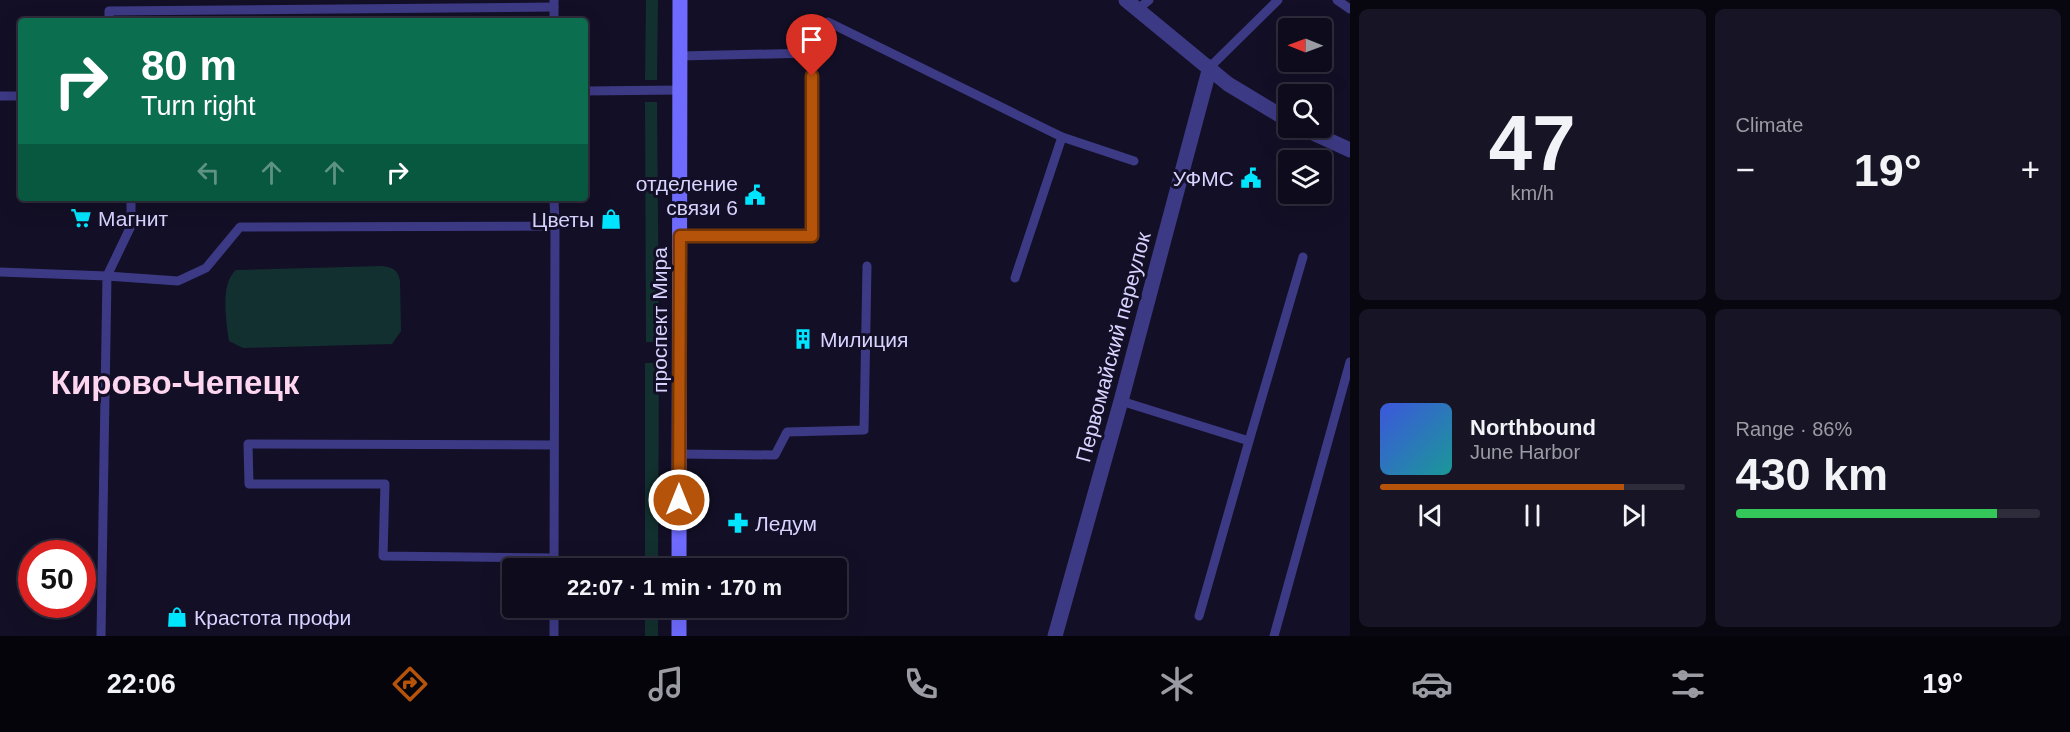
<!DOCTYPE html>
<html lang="en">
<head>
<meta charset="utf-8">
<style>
  :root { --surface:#0e0b1c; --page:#171425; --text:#f1f3f6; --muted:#9b9ba3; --line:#2e2b3b; --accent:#b45309 }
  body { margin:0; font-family:Helvetica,sans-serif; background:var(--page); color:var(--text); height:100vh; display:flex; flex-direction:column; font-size:22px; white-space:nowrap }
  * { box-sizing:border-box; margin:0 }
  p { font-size:20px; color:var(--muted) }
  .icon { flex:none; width:33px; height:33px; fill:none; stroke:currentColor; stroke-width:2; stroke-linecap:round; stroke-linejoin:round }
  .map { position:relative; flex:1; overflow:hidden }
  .side { display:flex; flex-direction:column; gap:9px; padding:9px; background:#08060f; width:720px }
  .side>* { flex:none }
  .top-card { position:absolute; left:18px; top:18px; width:570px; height:183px; border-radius:6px; box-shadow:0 6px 24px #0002,0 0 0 2px var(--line); background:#0b6e4f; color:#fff; overflow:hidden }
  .needle { width:39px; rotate:271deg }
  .tools { position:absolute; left:1278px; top:18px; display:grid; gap:12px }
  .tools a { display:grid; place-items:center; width:54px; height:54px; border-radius:6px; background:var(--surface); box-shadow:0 6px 24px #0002,0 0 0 2px var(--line); font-size:30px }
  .speed { position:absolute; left:18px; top:540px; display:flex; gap:12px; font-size:30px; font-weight:700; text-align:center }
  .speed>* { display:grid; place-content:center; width:78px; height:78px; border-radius:50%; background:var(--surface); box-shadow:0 6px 24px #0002,0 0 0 2px var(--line); line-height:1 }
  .speed .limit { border:9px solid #d22; background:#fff; color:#111 }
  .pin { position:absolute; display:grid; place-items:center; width:51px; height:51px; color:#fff; margin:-62px -26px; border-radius:50% 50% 50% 0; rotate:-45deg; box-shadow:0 0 6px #0007 }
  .pin .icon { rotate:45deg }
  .me { position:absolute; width:66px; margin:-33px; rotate:0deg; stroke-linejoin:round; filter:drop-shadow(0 0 4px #0008) }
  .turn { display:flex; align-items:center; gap:21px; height:126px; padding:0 24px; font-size:27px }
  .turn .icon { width:78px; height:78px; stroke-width:2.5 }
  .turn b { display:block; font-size:42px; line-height:51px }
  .lanes { display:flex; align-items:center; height:57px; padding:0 24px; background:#0003; justify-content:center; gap:30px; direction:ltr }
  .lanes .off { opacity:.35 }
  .big { font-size:45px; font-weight:700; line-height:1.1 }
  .side .card { flex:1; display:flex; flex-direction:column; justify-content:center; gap:9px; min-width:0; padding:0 21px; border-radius:9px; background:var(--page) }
  .side .dial { align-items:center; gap:0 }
  .dial b { font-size:78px; line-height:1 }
  .song { display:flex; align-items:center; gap:18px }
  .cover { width:72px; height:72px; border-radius:9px; background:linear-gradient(135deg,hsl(230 70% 55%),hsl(180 70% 35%)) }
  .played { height:6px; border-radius:3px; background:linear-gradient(90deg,var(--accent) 80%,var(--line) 80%) }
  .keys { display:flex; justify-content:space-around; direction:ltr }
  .heat { display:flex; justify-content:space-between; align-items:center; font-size:33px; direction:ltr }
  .charge { height:9px; border-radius:4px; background:linear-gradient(90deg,#34c759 86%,var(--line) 0) }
  .side .tiles { flex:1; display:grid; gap:9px; grid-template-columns:repeat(2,1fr) }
  .trip { position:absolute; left:502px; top:558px; width:345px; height:60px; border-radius:6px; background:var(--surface); box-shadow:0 6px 24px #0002,0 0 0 2px var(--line); font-weight:700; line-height:60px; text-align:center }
  .tab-bar { display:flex; height:96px; justify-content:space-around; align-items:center; background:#06040b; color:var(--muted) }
  .tab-bar .icon { width:42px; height:42px }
  .tab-bar .current { color:var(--accent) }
  .tab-bar b { font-size:27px; color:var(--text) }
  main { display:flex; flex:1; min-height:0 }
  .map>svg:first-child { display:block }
  .green { fill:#12302f }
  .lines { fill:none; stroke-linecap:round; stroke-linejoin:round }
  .service { stroke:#3d3a85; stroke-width:9 }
  .minor { stroke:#3d3a85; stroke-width:15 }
  .secondary { stroke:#6f6bff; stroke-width:15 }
  .route-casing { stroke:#753606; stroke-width:15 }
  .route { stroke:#b45309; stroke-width:10 }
  .labels { text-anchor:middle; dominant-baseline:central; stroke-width:6; stroke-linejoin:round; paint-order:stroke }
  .poi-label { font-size:21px; fill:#d9d4ff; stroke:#130f26; text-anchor:start }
  .street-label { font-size:21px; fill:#d9d4ff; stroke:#130f26 }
  .town-label { font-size:33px; font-weight:bold; fill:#ffd6f0; stroke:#130f26 }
</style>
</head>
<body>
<main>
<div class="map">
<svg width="1350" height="636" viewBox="0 0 1350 636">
  <rect width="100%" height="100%" fill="#130f26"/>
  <!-- green -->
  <g class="green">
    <path d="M646,0H658L657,80H645Z"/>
    <path d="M645,102H657L659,342H646Z"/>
    <path d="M383,266C394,268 398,270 400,281L401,331L392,344L243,348L229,341C226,321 220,283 236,270Z"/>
    <path d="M645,363H659L658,568H645Z"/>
    <rect x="645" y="608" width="13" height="28"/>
  </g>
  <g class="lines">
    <!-- service -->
    <g class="service">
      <path d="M554,0V21"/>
      <path d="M1337,0L1350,9"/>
      <path d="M1138,9L1149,0"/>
      <path d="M109,21V11L554,7"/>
      <path d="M680,56L812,53L828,22L1062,137L1134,161"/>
      <path d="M1210,67L1278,0"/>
      <path d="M585,91L680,90"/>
      <path d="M0,96H21"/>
      <path d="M131,198V226L107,276L178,281L206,268L240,227L555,226L554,198"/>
      <path d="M680,236H812V53"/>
      <path d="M0,272L107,276L101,636"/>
      <path d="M1015,278L1062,137"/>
      <path d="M1121,401L1249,441L1199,616"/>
      <path d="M1249,441L1303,257"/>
      <path d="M553,445L248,444L249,484H385L383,556L554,558"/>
      <path d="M679,454L775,455L787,432L864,430L867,266"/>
      <path d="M554,568L555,226"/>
      <path d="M554,608V636"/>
      <path d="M1274,636L1350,362"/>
    </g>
    <!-- minor -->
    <g class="minor">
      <path d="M1126,0L1228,84L1288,120"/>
      <path d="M1302,128L1350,150"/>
      <path d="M1055,636L1121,401L1210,67"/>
    </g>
    <!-- secondary -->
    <g class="secondary">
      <path d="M679,568L680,0"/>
      <path d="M679,608V636"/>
    </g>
  </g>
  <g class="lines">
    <!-- route casing -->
    <g class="route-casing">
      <path id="route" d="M679,500L680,236H812V76"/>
    </g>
    <!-- route -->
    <use href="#route" class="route"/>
  </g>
  <!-- icons -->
  <defs>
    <g id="civic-bare" transform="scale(1.62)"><path d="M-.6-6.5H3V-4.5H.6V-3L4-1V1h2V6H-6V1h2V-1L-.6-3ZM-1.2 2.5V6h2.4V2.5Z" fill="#00e5ff" stroke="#130f26" stroke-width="2.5" paint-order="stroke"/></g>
    <g id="supermarket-bare" transform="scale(1.62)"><path d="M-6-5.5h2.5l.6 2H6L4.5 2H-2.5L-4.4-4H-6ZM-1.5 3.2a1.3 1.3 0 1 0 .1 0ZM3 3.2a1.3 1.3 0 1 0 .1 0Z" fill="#00e5ff" stroke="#130f26" stroke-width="2.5" paint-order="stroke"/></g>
    <g id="shop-bare" transform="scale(1.62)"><path d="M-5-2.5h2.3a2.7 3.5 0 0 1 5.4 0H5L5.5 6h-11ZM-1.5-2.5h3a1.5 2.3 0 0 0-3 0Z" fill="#00e5ff" stroke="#130f26" stroke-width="2.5" paint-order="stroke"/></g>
    <g id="building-bare" transform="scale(1.62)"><path d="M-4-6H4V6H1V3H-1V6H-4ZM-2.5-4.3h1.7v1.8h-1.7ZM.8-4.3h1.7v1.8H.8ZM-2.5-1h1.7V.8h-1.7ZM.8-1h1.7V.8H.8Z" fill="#00e5ff" stroke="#130f26" stroke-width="2.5" paint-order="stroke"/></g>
    <g id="pharmacy-bare" transform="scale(1.62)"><path d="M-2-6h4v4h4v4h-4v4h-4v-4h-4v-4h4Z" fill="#00e5ff" stroke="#130f26" stroke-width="2.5" paint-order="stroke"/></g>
  </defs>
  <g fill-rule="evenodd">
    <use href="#civic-bare" x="1251" y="178"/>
    <use href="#civic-bare" x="755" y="195"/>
    <use href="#supermarket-bare" x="81" y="218"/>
    <use href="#shop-bare" x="611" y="219"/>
    <use href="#building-bare" x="803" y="339"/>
    <use href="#pharmacy-bare" x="738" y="523"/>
    <use href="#shop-bare" x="177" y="617"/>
  </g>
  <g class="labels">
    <!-- poi labels -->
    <g class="poi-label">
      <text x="1234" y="178" text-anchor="end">УФМС</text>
      <text x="738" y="183" text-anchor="end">отделение<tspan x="738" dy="24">связи 6</tspan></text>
      <text x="98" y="218">Магнит</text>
      <text x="594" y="219" text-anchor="end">Цветы</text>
      <text x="820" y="339">Милиция</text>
      <text x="755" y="523">Ледум</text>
      <text x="194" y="617">Крастота профи</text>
    </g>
    <!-- street labels -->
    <g class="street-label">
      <text transform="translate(659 320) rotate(-90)">проспект Мира</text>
      <text transform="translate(1113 347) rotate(-75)">Первомайский переулок</text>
    </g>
    <!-- town labels -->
    <g class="town-label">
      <text x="175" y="382">Кирово-Чепецк</text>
    </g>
  </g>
</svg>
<div class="tools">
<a><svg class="needle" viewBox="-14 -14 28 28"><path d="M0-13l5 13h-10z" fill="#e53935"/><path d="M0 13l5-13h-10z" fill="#9b9ba3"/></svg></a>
<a><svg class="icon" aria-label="search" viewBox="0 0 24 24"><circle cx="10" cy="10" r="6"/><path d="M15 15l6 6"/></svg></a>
<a><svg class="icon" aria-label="layers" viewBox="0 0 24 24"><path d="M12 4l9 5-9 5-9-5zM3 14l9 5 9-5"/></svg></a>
</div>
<div class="speed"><div class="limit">50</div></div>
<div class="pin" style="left:812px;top:76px;background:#d93025"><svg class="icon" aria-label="arrive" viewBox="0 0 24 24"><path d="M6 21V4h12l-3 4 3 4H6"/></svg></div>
<svg class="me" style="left:679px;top:500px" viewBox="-20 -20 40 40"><circle r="17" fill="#b45309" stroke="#fff" stroke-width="3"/><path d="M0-11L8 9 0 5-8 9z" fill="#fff"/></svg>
<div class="trip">22:07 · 1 min · 170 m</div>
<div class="top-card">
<div class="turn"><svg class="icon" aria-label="right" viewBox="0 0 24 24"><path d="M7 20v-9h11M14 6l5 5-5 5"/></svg><div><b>80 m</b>Turn right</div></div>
<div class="lanes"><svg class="icon off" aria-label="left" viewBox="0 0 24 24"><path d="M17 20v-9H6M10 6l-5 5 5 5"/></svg><svg class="icon off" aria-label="ahead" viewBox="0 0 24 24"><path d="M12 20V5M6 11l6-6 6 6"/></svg><svg class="icon off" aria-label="ahead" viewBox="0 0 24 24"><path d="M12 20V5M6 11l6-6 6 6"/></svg><svg class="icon" aria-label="right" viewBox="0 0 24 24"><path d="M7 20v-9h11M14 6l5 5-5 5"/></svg></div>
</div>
</div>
<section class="side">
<div class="tiles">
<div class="card dial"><b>47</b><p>km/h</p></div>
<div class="card"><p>Climate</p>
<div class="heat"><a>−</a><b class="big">19°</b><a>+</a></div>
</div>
<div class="card">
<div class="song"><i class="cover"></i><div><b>Northbound</b><p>June Harbor</p></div></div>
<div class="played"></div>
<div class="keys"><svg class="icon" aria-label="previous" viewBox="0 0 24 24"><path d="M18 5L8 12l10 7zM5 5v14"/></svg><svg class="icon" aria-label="pause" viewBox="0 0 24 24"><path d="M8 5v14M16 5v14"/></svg><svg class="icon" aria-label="next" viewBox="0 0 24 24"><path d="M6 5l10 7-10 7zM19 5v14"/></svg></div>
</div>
<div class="card"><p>Range · 86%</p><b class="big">430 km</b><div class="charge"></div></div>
</div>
</section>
</main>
<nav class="tab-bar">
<b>22:06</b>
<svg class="icon current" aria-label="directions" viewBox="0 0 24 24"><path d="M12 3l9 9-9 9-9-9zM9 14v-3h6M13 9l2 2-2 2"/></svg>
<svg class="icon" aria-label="music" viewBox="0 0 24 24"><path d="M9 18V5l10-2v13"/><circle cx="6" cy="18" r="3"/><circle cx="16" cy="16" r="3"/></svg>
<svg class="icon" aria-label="phone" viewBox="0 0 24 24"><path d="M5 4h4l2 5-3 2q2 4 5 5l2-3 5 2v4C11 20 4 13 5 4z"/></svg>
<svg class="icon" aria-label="climate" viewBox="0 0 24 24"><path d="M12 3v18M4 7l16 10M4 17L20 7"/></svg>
<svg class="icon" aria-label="car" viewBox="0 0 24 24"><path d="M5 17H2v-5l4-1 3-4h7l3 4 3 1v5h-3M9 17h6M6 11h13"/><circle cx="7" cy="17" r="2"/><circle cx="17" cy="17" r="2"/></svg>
<svg class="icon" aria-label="filters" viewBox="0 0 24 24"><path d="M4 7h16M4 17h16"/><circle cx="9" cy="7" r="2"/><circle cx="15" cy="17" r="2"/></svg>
<b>19°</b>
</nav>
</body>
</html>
